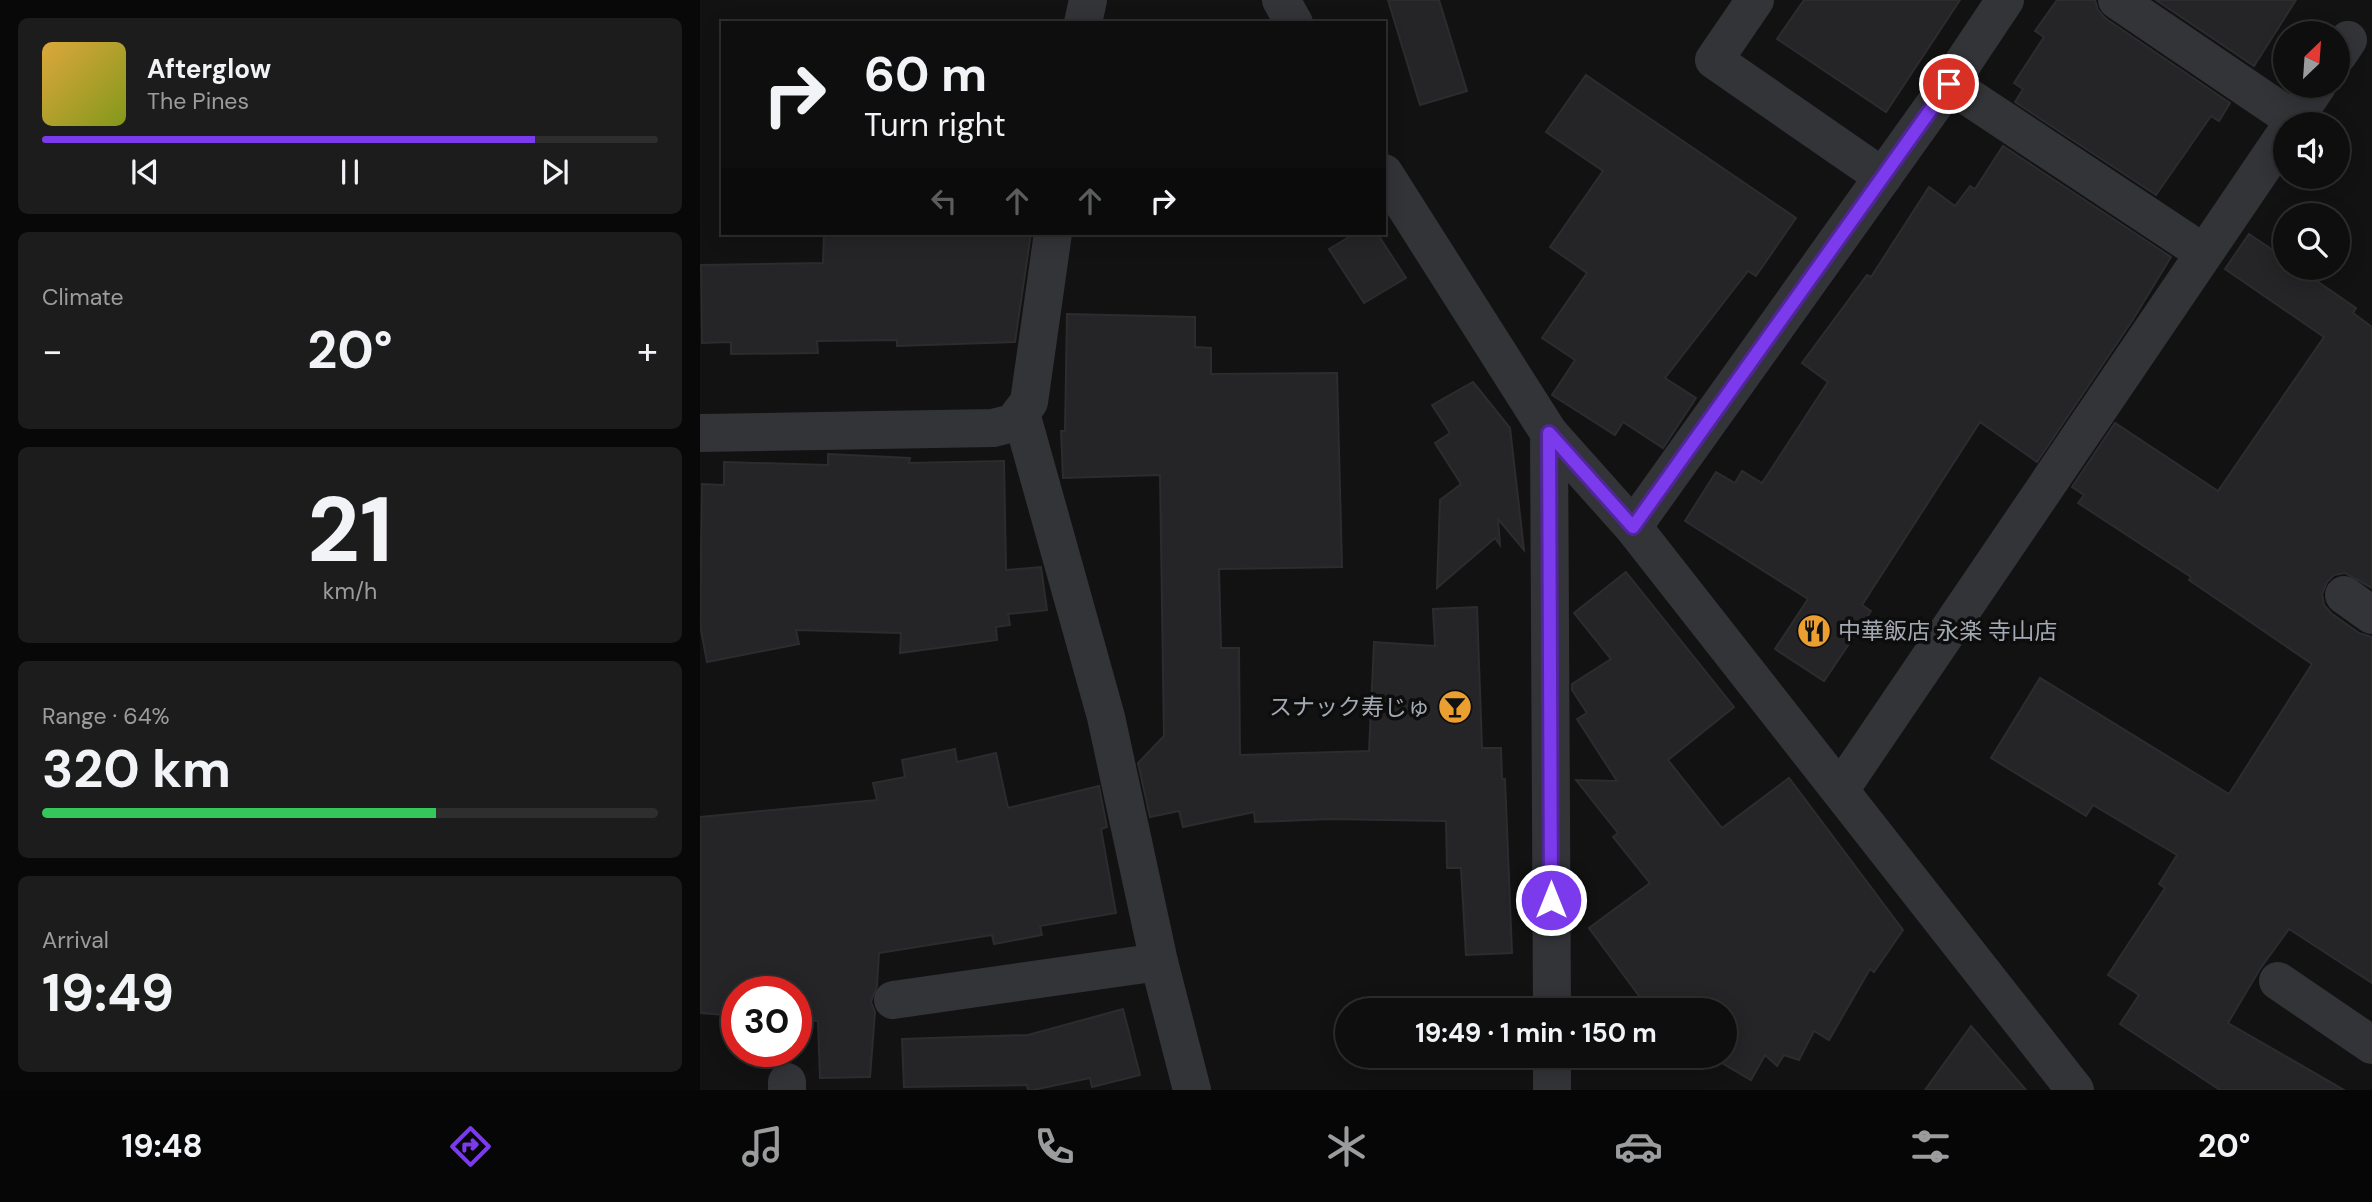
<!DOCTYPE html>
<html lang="en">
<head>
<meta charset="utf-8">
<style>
  :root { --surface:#0e0e0e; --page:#1c1c1c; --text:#f1f3f6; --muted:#9b9c9e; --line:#2e2e2e; --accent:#7c3aed }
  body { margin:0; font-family:"DM Sans","Noto Sans JP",sans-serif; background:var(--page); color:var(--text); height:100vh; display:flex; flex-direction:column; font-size:26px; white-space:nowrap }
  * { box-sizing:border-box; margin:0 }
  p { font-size:23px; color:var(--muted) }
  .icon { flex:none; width:38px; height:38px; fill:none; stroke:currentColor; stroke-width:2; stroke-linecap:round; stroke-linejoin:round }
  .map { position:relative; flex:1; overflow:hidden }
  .details { display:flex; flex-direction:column; gap:18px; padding:18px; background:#080808; width:700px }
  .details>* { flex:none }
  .banner { position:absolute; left:21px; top:21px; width:665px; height:214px; border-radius:0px; box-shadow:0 4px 18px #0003,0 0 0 2px var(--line); background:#0e0e0e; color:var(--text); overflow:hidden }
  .needle { width:46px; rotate:25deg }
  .tools { position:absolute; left:1573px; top:21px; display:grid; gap:14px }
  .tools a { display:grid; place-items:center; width:77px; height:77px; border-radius:50%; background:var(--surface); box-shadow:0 4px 18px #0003,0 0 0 2px var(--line); font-size:35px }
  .speed { position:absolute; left:21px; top:976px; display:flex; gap:14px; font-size:35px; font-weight:700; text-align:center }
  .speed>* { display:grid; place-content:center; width:91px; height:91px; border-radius:50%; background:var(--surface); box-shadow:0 4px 18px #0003,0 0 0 2px var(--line); line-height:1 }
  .speed .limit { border:10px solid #d22; background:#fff; color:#111 }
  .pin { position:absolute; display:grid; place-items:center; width:60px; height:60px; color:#fff; margin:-30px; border:4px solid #fff; border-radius:50%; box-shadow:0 2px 7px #0007 }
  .me { position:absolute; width:77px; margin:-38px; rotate:0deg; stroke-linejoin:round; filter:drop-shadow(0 0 5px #0008) }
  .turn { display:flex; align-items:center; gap:24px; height:147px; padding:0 28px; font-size:32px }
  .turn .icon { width:91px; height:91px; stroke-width:2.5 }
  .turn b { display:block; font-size:49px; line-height:60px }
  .lanes { display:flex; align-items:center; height:66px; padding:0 28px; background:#0003; justify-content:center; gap:35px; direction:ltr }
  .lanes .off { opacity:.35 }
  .big { font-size:52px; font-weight:700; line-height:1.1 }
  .details .card { flex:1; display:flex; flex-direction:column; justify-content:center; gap:10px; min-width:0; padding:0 24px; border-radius:10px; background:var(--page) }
  .details .dial { align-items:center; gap:0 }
  .dial b { font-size:91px; line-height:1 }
  .song { display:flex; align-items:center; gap:21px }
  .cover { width:84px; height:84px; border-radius:10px; background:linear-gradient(135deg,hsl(40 70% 55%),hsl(70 70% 35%)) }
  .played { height:7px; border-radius:4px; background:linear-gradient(90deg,var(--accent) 80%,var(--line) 80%) }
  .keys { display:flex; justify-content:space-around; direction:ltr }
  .heat { display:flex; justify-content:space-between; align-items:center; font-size:38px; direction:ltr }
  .charge { height:10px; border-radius:5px; background:linear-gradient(90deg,#34c759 64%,var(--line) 0) }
  .trip { position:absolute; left:635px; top:998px; width:402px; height:70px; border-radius:35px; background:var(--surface); box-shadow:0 4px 18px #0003,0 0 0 2px var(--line); font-weight:700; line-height:70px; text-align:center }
  .tab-bar { display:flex; height:112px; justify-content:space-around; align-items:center; background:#060606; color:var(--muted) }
  .tab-bar .icon { width:49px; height:49px }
  .tab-bar .current { color:var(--accent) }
  .tab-bar b { font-size:32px; color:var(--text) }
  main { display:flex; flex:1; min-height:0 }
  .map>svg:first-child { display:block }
  .building { fill:#252527; stroke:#2c2c2f; stroke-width:2 }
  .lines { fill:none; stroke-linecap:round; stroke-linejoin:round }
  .minor { stroke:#333438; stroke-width:38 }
  .tertiary { stroke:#333438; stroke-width:38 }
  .route-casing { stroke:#51269a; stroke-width:18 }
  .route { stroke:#7c3aed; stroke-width:12 }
  .labels { text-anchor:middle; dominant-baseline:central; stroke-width:7; stroke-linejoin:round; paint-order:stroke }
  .poi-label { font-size:23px; fill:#a3a9b3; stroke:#0d0d0e; text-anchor:start }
</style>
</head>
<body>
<main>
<section class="details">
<div class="card">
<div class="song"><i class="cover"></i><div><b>Afterglow</b><p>The Pines</p></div></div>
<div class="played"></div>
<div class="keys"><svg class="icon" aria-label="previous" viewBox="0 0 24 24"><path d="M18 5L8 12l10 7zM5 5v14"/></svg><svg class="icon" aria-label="pause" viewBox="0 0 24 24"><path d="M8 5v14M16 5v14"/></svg><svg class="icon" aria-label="next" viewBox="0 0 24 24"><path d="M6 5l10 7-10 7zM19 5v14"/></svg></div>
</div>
<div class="card"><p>Climate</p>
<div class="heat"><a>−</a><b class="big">20°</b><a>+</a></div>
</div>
<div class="card dial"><b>21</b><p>km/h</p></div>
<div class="card"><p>Range · 64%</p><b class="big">320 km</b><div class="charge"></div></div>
<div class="card"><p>Arrival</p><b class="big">19:49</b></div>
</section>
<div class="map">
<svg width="1672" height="1090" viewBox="0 0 1672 1090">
  <rect width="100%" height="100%" fill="#121213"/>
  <!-- building -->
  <g class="building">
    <path d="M688,0H739L767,91L720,105Z"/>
    <path d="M1104,0H1260L1186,112L1077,39Z"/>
    <path d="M1357,0H1395L1398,10L1405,18L1530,103L1519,121L1511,116L1456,195L1315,102L1323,89L1314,83L1344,37L1335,31Z"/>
    <path d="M1456,0H1596L1554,66Z"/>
    <path d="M886,75L1096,218L1056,276L1048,271L965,378L996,398L963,448L923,422L915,435L852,395L875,360L842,338L887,273L850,247L903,171L846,132Z"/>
    <path d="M1303,146L1471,257L1432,321L1337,462L1280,422L1162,605L1171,611L1124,681L1075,649L1108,599L985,521L1016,472L1035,483L1042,471L1062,483L1128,382L1102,363L1167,275L1171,277L1229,187L1255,206L1270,186L1275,189Z"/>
    <path d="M124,233H331L315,342L197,346V340L117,341L118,353L31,354V342L2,343L1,265L123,263Z"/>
    <path d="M656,233H677L706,278L664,303L629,249Z"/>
    <path d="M1549,234L1586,259V268H1598L1656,308L1653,313L1672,327V588L1645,573L1634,575L1627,582L1622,594L1624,605L1631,613L1659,633L1672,637V983L1589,929L1560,969L1528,1023L1644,1090H1520L1420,1024L1439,995L1408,975L1465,888L1459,884L1477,855L1393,805L1386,816L1291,758L1340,678L1529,794L1612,664L1489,580L1491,577L1378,503L1384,495L1372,487L1415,423L1518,491L1624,337L1525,269Z"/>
    <path d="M367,314L495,317V347L511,348V374L637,373L642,567L519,569L521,648H539L540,755L669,751L674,642L735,646L733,609L777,607L782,748H801L802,779H805L812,953L766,955L761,868H747L746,821L629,819L555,822L554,812L483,827L479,811L450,817L438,763L464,736L460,475L363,478L361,431H365Z"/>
    <path d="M773,382L810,428L824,550L798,519L800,545L795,538L737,588L740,500L761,484L735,443L750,433L732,405Z"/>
    <path d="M128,454L210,458L209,463L304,461L306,570L341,567L347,610L308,614L310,625L296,627L297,640L200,653L201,633L96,630L99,644L7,662L0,625L2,484L24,485V462L128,465Z"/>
    <path d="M926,572L1034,707L968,760L1022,828L1089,778L1203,930L1174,972L1170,969L1129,1040L1114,1031L1099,1060L1084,1055L1077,1066L1065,1055L1051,1080L1008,1055H1026V1010H936L942,1000L889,928L950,883L913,837L918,833L876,780L917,781L877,719L887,713L872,690V684L911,659L874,613Z"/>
    <path d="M255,749L257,762L296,753L308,808L399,786L407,827L401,829L416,913L340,926L342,935L294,944L292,935L179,953L177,986L171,1002L175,1012L170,1077L120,1078L118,1021L96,1020V992H37V1016L0,1013V817L177,800L173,783L205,777L202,760Z"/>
    <path d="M423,1009L440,1075L392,1087L390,1078L333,1090H328L327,1085L204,1087L202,1039L328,1035Z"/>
    <path d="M1271,1026L1326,1090H1225Z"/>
  </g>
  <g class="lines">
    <!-- minor -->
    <g class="minor">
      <path d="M1055,0L1014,60L1183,177"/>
      <path d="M1417,0L1594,120"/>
      <path d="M383,23L388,0"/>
      <path d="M1638,55L1648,40"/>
      <path d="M1249,84L1504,253"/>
      <path d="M1591,124L1617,86"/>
      <path d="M321,413L406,717L459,962L492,1090"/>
      <path d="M0,433L293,428L313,423L329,402L353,233"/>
      <path d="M849,433L852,1010"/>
      <path d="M933,527L1249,84L1305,0"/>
      <path d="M1644,595L1672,615"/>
      <path d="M1140,790L1586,133"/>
      <path d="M1578,981L1672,1045"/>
      <path d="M193,1000L459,962"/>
      <path d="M852,1055V1090"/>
      <path d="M87,1090V1082"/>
    </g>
    <!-- tertiary -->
    <g class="tertiary">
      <path d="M581,0L594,23"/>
      <path d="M684,173L849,433L933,527L1375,1090"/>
    </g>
  </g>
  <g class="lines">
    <!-- route casing -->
    <g class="route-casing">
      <path id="route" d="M851,900L849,433L933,527L1249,84"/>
    </g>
    <!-- route -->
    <use href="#route" class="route"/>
  </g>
  <!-- icons -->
  <defs>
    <g id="restaurant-disc" transform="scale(1.75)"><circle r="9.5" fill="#ec9f31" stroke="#0d0d0e"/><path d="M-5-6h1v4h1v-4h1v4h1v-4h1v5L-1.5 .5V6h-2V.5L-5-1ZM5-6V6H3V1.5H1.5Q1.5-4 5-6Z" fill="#111"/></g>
    <g id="bar-disc" transform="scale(1.75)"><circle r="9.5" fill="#ec9f31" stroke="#0d0d0e"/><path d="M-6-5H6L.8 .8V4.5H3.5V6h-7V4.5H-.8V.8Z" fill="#111"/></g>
  </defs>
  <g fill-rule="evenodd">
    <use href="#restaurant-disc" x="1114" y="631"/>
    <use href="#bar-disc" x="755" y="707"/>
  </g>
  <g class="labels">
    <!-- poi labels -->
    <g class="poi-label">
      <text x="1138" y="631">中華飯店 永楽 寺山店</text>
      <text x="730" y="707" text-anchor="end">スナック寿じゅ</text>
    </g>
  </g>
</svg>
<div class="tools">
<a><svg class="needle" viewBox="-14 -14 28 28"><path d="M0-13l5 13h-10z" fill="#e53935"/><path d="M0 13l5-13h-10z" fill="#9b9c9e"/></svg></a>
<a><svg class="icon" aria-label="sound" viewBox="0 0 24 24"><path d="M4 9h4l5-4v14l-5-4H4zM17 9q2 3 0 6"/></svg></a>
<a><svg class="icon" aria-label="search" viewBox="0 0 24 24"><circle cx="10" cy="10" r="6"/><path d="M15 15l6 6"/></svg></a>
</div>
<div class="speed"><div class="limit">30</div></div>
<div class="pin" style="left:1249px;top:84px;background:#d93025"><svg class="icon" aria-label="arrive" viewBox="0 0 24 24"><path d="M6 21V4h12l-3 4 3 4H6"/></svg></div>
<svg class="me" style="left:851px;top:900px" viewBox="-20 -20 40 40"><circle r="17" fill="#7c3aed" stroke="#fff" stroke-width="3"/><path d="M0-11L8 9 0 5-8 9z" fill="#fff"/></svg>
<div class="trip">19:49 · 1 min · 150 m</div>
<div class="banner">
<div class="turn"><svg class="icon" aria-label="right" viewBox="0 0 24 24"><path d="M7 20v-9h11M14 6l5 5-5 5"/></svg><div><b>60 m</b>Turn right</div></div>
<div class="lanes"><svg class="icon off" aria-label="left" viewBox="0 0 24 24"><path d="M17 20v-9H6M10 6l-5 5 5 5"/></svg><svg class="icon off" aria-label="ahead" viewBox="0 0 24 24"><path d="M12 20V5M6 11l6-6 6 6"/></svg><svg class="icon off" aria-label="ahead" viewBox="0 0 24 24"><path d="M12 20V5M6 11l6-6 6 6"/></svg><svg class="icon" aria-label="right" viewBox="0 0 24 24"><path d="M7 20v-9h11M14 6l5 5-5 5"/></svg></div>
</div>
</div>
</main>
<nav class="tab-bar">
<b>19:48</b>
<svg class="icon current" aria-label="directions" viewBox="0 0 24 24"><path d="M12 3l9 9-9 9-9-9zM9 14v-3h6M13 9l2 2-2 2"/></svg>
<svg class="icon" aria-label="music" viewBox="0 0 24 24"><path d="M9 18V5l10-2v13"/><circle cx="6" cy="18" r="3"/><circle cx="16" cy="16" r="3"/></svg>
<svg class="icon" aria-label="phone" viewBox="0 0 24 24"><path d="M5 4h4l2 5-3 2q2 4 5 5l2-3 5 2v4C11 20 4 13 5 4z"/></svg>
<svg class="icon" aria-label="climate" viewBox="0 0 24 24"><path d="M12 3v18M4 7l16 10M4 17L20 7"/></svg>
<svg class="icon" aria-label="car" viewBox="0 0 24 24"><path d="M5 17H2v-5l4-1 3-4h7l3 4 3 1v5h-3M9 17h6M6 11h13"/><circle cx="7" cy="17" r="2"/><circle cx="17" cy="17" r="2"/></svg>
<svg class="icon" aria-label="filters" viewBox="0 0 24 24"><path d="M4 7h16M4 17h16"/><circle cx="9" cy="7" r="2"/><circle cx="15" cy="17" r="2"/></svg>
<b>20°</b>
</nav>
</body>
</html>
